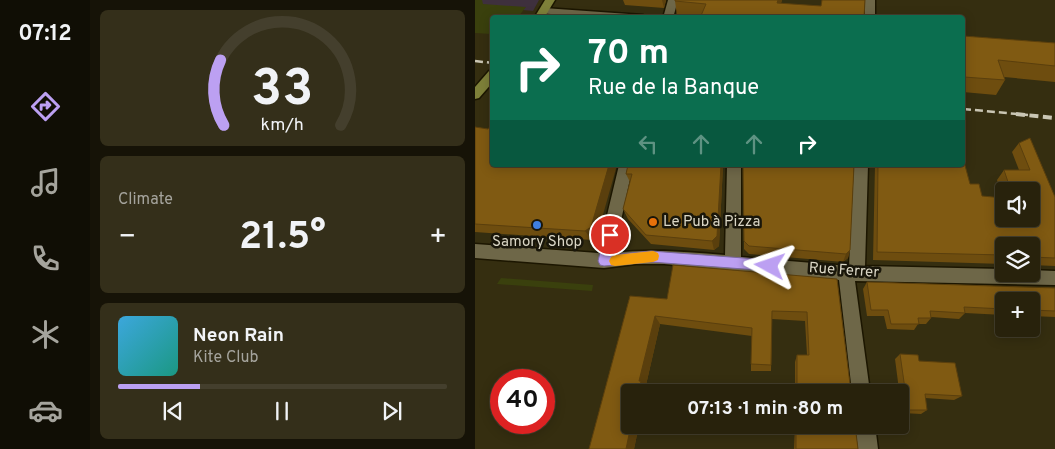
<!DOCTYPE html>
<html lang="en">
<head>
<meta charset="utf-8">
<style>
  :root { --surface:#28220c; --page:#342f1a; --text:#f1f3f6; --muted:#a5a49d; --line:#443f2d; --accent:#bca0f2 }
  body { margin:0; font-family:Overpass,sans-serif; background:var(--page); color:var(--text); height:100vh; display:flex; flex-direction:column; font-size:19px; white-space:nowrap }
  * { box-sizing:border-box; margin:0 }
  p { font-size:16px; color:var(--muted) }
  .icon { flex:none; width:28px; height:28px; fill:none; stroke:currentColor; stroke-width:2; stroke-linecap:round; stroke-linejoin:round }
  .map { position:relative; flex:1; overflow:hidden }
  .sheet { display:flex; flex-direction:column; gap:10px; padding:10px; background:#161307; width:385px }
  .sheet>* { flex:none }
  .guide { position:absolute; left:15px; top:15px; width:475px; height:152px; border-radius:5px; box-shadow:0 2px 12px #0003,0 0 0 1px var(--line); background:#0b6e4f; color:#fff; overflow:hidden }
  .fabs { position:absolute; left:520px; top:182px; display:grid; gap:10px }
  .fabs a { display:grid; place-items:center; width:45px; height:45px; border-radius:5px; background:var(--surface); box-shadow:0 2px 12px #0003,0 0 0 1px var(--line); font-size:25px }
  .speed { position:absolute; left:15px; top:369px; display:flex; gap:10px; font-size:25px; font-weight:700; text-align:center }
  .speed>* { display:grid; place-content:center; width:65px; height:65px; border-radius:50%; background:var(--surface); box-shadow:0 2px 12px #0003,0 0 0 1px var(--line); line-height:1 }
  .speed .limit { border:8px solid #d22; background:#fff; color:#111 }
  .pin { position:absolute; display:grid; place-items:center; width:42px; height:42px; color:#fff; margin:-21px; border:2px solid #fff; border-radius:50%; box-shadow:0 1px 5px #0007 }
  .me { position:absolute; width:55px; margin:-28px; rotate:275deg; stroke-linejoin:round; filter:drop-shadow(0 0 4px #0008) }
  .turn { display:flex; align-items:center; gap:18px; height:105px; padding:0 15px; font-size:22px }
  .turn .icon { width:65px; height:65px; stroke-width:2.5 }
  .turn b { display:block; font-size:35px; line-height:42px }
  .lanes { display:flex; align-items:center; height:48px; padding:0 15px; background:#0003; justify-content:center; gap:25px; direction:ltr }
  .lanes .off { opacity:.35 }
  .big { font-size:38px; font-weight:700; line-height:1.1 }
  .sheet .widget { flex:1; display:flex; flex-direction:column; justify-content:center; gap:8px; min-width:0; padding:0 18px; border-radius:8px; background:var(--page) }
  .sheet .dial { align-items:center; gap:0 }
  .dial svg { height:130px; overflow:visible; fill:none; stroke:var(--line); stroke-width:7; stroke-linecap:round; text-anchor:middle }
  .dial text { fill:var(--text); stroke:none }
  .song { display:flex; align-items:center; gap:15px }
  .cover { width:60px; height:60px; border-radius:8px; background:linear-gradient(135deg,hsl(200 70% 55%),hsl(170 70% 35%)) }
  .played { height:5px; border-radius:2px; background:linear-gradient(90deg,var(--accent) 25%,var(--line) 25%) }
  .keys { display:flex; justify-content:space-around; direction:ltr }
  .heat { display:flex; justify-content:space-between; align-items:center; font-size:28px; direction:ltr }
  .trip { position:absolute; left:146px; top:384px; width:288px; height:50px; border-radius:5px; background:var(--surface); box-shadow:0 2px 12px #0003,0 0 0 1px var(--line); font-weight:700; line-height:50px; text-align:center }
  main { display:flex; flex:1; min-height:0 }
  .tabs { display:flex; flex-direction:column; width:90px; justify-content:space-around; align-items:center; background:#100e05; color:var(--muted) }
  .tabs .icon { width:35px; height:35px }
  .tabs .on { color:var(--accent) }
  .tabs b { font-size:22px; color:var(--text) }
  .map>svg:first-child { display:block }
  .commercial { fill:#3e303d }
  .green { fill:#3a400d }
  .lines { fill:none; stroke-linecap:round; stroke-linejoin:round }
  .minor-casing { stroke:#1c1600; stroke-width:3 }
  .major-casing { stroke:#1c1600; stroke-width:3 }
  .minor { fill:#6e6748; fill-rule:evenodd }
  .major { fill:#7e8039; fill-rule:evenodd }
  .rail-far1 { stroke:#cac6b4; stroke-width:2.5; stroke-dasharray:8 4; stroke-linecap:butt }
  .rail { stroke:#cac6b4; stroke-width:4; stroke-dasharray:9 4.5; stroke-linecap:butt }
  .wall { fill:#6e4d0f; fill-rule:evenodd }
  .shaded-wall { fill:#5a3f0d }
  .building { fill:#805a12; stroke:#5a3f0d }
  .route { fill:#bca0f2; stroke:#7a689d }
  .slow { fill:#f59e0b }
  .food-dot { fill:#e8710a; stroke:#19160a; stroke-width:2 }
  .shop-dot { fill:#3f7fe0; stroke:#19160a; stroke-width:2 }
  .labels { text-anchor:middle; dominant-baseline:central; stroke-width:5; stroke-linejoin:round; paint-order:stroke }
  .poi-label { font-size:15px; fill:#dbd7c6; stroke:#19160a; text-anchor:start }
  .street-label { font-size:15px; fill:#dbd7c6; stroke:#19160a }
</style>
</head>
<body>
<main>
<nav class="tabs">
<b>07:12</b>
<svg class="icon on" aria-label="directions" viewBox="0 0 24 24"><path d="M12 3l9 9-9 9-9-9zM9 14v-3h6M13 9l2 2-2 2"/></svg>
<svg class="icon" aria-label="music" viewBox="0 0 24 24"><path d="M9 18V5l10-2v13"/><circle cx="6" cy="18" r="3"/><circle cx="16" cy="16" r="3"/></svg>
<svg class="icon" aria-label="phone" viewBox="0 0 24 24"><path d="M5 4h4l2 5-3 2q2 4 5 5l2-3 5 2v4C11 20 4 13 5 4z"/></svg>
<svg class="icon" aria-label="climate" viewBox="0 0 24 24"><path d="M12 3v18M4 7l16 10M4 17L20 7"/></svg>
<svg class="icon" aria-label="car" viewBox="0 0 24 24"><path d="M5 17H2v-5l4-1 3-4h7l3 4 3 1v5h-3M9 17h6M6 11h13"/><circle cx="7" cy="17" r="2"/><circle cx="17" cy="17" r="2"/></svg>
</nav>
<section class="sheet">
<div class="widget dial"><svg viewBox="0 0 100 80">
<path d="M14 69A42 42 0 1 1 86 69"/>
<path d="M14 69A42 42 0 0 1 12 29" stroke="#bca0f2"/>
<text x="50" y="56" font-size="32" font-weight="700">33</text>
<text x="50" y="72" font-size="11">km/h</text>
</svg></div>
<div class="widget"><p>Climate</p>
<div class="heat"><a>−</a><b class="big">21.5°</b><a>+</a></div>
</div>
<div class="widget">
<div class="song"><i class="cover"></i><div><b>Neon Rain</b><p>Kite Club</p></div></div>
<div class="played"></div>
<div class="keys"><svg class="icon" aria-label="previous" viewBox="0 0 24 24"><path d="M18 5L8 12l10 7zM5 5v14"/></svg><svg class="icon" aria-label="pause" viewBox="0 0 24 24"><path d="M8 5v14M16 5v14"/></svg><svg class="icon" aria-label="next" viewBox="0 0 24 24"><path d="M6 5l10 7-10 7zM19 5v14"/></svg></div>
</div>
</section>
<div class="map">
<svg width="580" height="449" viewBox="0 0 580 449">
  <rect width="100%" height="100%" fill="#352e10"/>
  <!-- commercial -->
  <path class="commercial" d="M0,0H64L58,11L0,5Z"/>
  <!-- green -->
  <g class="green">
    <path d="M0,0H7L8,4L51,7L43,17L18,18L17,34L0,33Z"/>
    <path d="M26,278L105,284L118,285L117,291L22,284Z"/>
  </g>
  <g class="lines">
    <!-- minor casing -->
    <g class="minor-casing">
      <g id="minor">
        <path d="M193,0H203L198,18H188Z"/>
        <rect x="390" y="0" width="10" height="18"/>
        <path d="M69,8L168,15L173,18H118L65,13V9Z"/>
        <path d="M144,165H158L139,253C176,248 213,252 250,255L252,165H266V257L374,266L379,165H393L390,266L529,269V274H556V270L580,271V285L380,281L395,392H377L364,280L189,264H161L129,268L0,258V244L123,253Z"/>
        <path d="M380,425H400L403,449H383Z"/>
      </g>
    </g>
    <!-- major casing -->
    <g class="major-casing">
      <g id="major">
        <path d="M70,0H80L69,18H59Z"/>
        <path d="M18,70V82L4,98L0,99V87L14,71Z"/>
      </g>
    </g>
    <!-- minor -->
    <use href="#minor" class="minor"/>
    <!-- major -->
    <use href="#major" class="major"/>
    <!-- rail-far1 -->
    <g class="rail-far1">
      <path d="M0,61L18,63"/>
      <path d="M488,109L553,115"/>
    </g>
    <!-- rail -->
    <path class="rail" d="M541,114L580,118"/>
  </g>
  <!-- wall -->
  <g class="wall">
    <path d="M148,0H191L189,8L150,5Z"/>
    <path d="M307,0L306,3L389,18H219L202,16L200,1Z"/>
    <path d="M488,36L580,43V82L529,77L530,80L521,95L488,92Z"/>
    <path d="M0,127L13,129L122,236L117,240L0,232Z"/>
    <path d="M544,143L580,197V266L556,265V246H529V264L398,260L400,165H488L495,184L507,196L527,198L522,180L529,170H544L537,152ZM529,191H556L529,219Z"/>
    <path d="M153,165H248L244,246L239,250L176,244L153,219L148,209L155,182L151,174Z"/>
    <path d="M269,241L375,250L373,258L368,262L274,254L269,249Z"/>
    <path d="M362,279L376,392H320V362L322,355H332L330,321L297,319L296,371H276V364L277,336L185,324L171,385L172,387L171,392H155L164,425L159,449H114L155,296L192,299Z"/>
    <path d="M392,282L580,288V317L556,316V301H529V315L490,313L484,319L456,317V318L451,324H443L439,330L412,329L409,316H392L388,289Z"/>
    <path d="M425,354L444,361L487,396L479,400L450,398L452,410L446,414L427,413L420,359Z"/>
    <path d="M320,425H380L383,449H319Z"/>
  </g>
  <!-- shaded-wall -->
  <g class="shaded-wall">
    <path d="M187,0H191L189,8Z"/>
    <path d="M303,0H307L302,18V3Z"/>
    <path d="M134,165H142L122,236L117,240L110,231Z"/>
    <path d="M246,165H248L244,246L239,250L237,241Z"/>
    <path d="M375,250L373,258L368,262L371,254Z"/>
    <path d="M180,316L185,324L171,385L172,387L171,392H164V381Z"/>
    <path d="M156,425H164L159,449H151Z"/>
  </g>
  <!-- building -->
  <g class="building">
    <path d="M200,0H303L302,3L346,6L347,0H390L389,18H225L231,4L200,1Z"/>
    <path d="M488,36L580,43V66L523,60L530,80L489,77L490,82H488Z"/>
    <path d="M18,123V165H134L116,227L110,231L0,224V127L13,129Z"/>
    <path d="M555,138L580,197V258L556,257V246H529V255L402,252L403,165H488V158L495,184H504L507,196L529,198V219H556V191H536L529,170H555L544,143Z"/>
    <path d="M153,165H246L242,236L237,241L171,235L148,209L157,174H151Z"/>
    <path d="M268,165H294L295,166L308,167L316,165H379L375,250L371,254L274,246L269,241Z"/>
    <path d="M198,265L362,279L376,392H322V355H334L332,312L297,311L296,365L276,364L277,328L180,316L164,381H166L164,392H155V425H156L151,449H114L155,296L192,299Z"/>
    <path d="M392,282L580,288V311L556,310V301H529V309L489,307L490,313L455,311L456,318H443L444,324H416L413,310H396Z"/>
    <path d="M425,354L443,355L444,361L480,363L487,396L450,394L452,410H433Z"/>
    <path d="M321,425H380L383,449H321Z"/>
  </g>
  <!-- route -->
  <path class="route" d="M135,230L139,232L141,235L136,255L176,251L295,260L299,262L301,266L299,270L295,271L176,262L129,266L125,265L123,261L129,235L131,232Z"/>
  <!-- slow -->
  <path class="slow" d="M178,251L183,253L184,256L183,260L178,262L140,266L136,265L134,261L136,257L140,255Z"/>
  <!-- markers -->
  <circle class="food-dot" cx="178" cy="222" r="5"/>
  <circle class="shop-dot" cx="62" cy="225" r="5"/>
  <g class="labels">
    <!-- poi labels -->
    <g class="poi-label">
      <text x="188" y="222">Le Pub à Pizza</text>
      <text x="62" y="242" text-anchor="middle">Samory Shop</text>
    </g>
    <!-- street labels -->
    <g class="street-label">
      <text transform="translate(369 271) rotate(4)">Rue Ferrer</text>
    </g>
  </g>
</svg>
<div class="fabs">
<a><svg class="icon" aria-label="sound" viewBox="0 0 24 24"><path d="M4 9h4l5-4v14l-5-4H4zM17 9q2 3 0 6"/></svg></a>
<a><svg class="icon" aria-label="layers" viewBox="0 0 24 24"><path d="M12 4l9 5-9 5-9-5zM3 14l9 5 9-5"/></svg></a>
<a>+</a>
</div>
<div class="speed"><div class="limit">40</div></div>
<div class="pin" style="left:135px;top:235px;background:#d93025"><svg class="icon" aria-label="arrive" viewBox="0 0 24 24"><path d="M6 21V4h12l-3 4 3 4H6"/></svg></div>
<svg class="me" style="left:295px;top:266px" viewBox="-20 -20 40 40"><path d="M0-17L14 15 0 8-14 15z" fill="#bca0f2" stroke="#fff" stroke-width="4"/></svg>
<div class="trip">07:13 · 1 min · 80 m</div>
<div class="guide">
<div class="turn"><svg class="icon" aria-label="right" viewBox="0 0 24 24"><path d="M7 20v-9h11M14 6l5 5-5 5"/></svg><div><b>70 m</b>Rue de la Banque</div></div>
<div class="lanes"><svg class="icon off" aria-label="left" viewBox="0 0 24 24"><path d="M17 20v-9H6M10 6l-5 5 5 5"/></svg><svg class="icon off" aria-label="ahead" viewBox="0 0 24 24"><path d="M12 20V5M6 11l6-6 6 6"/></svg><svg class="icon off" aria-label="ahead" viewBox="0 0 24 24"><path d="M12 20V5M6 11l6-6 6 6"/></svg><svg class="icon" aria-label="right" viewBox="0 0 24 24"><path d="M7 20v-9h11M14 6l5 5-5 5"/></svg></div>
</div>
</div>
</main>
</body>
</html>
